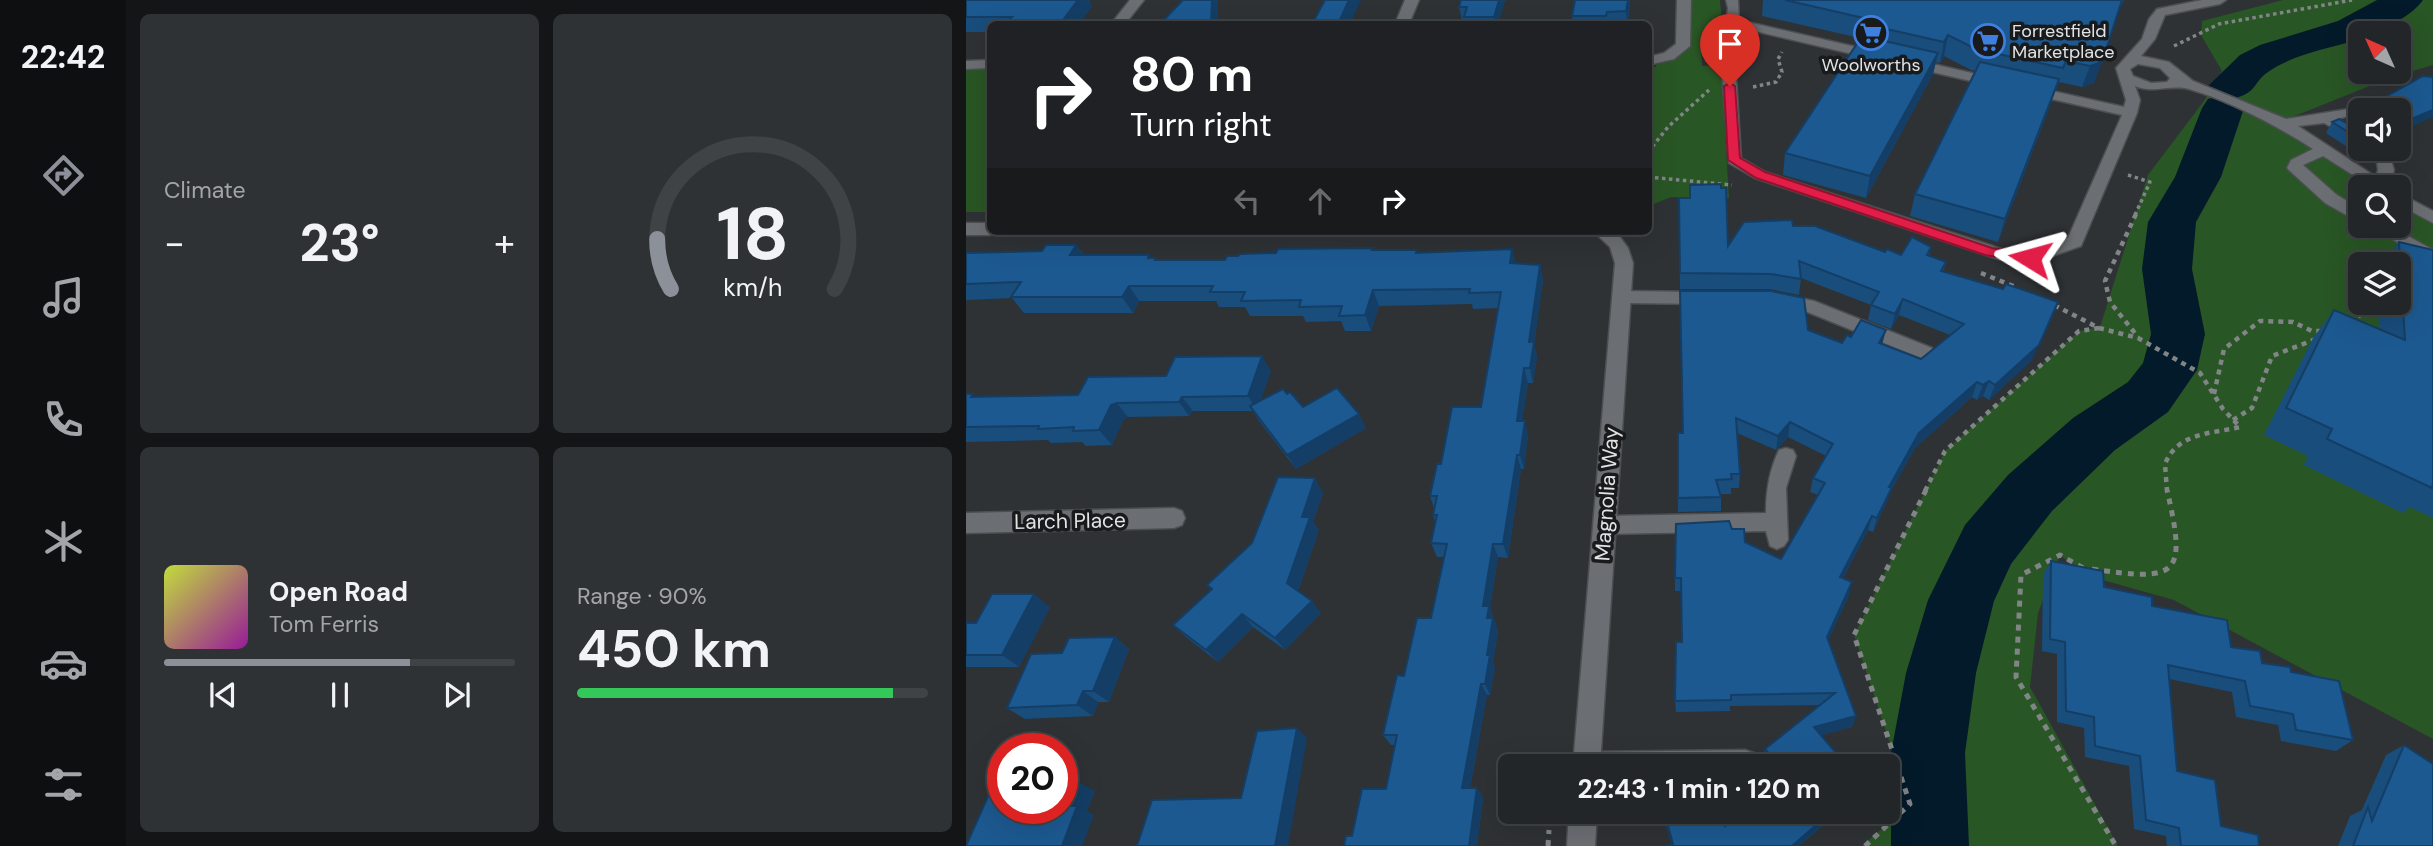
<!DOCTYPE html>
<html lang="en">
<head>
<meta charset="utf-8">
<style>
  :root { --surface:#232628; --page:#2f3234; --text:#f1f3f6; --muted:#a3a5a8; --line:#404345; --accent:#8c9099 }
  body { margin:0; font-family:"DM Sans",sans-serif; background:var(--page); color:var(--text); height:100vh; display:flex; flex-direction:column; font-size:26px; white-space:nowrap }
  * { box-sizing:border-box; margin:0 }
  p { font-size:23px; color:var(--muted) }
  .icon { flex:none; width:38px; height:38px; fill:none; stroke:currentColor; stroke-width:2; stroke-linecap:round; stroke-linejoin:round }
  .map { position:relative; flex:1; overflow:hidden }
  .details { display:flex; flex-direction:column; gap:14px; padding:14px; background:#131516; width:840px }
  .details>* { flex:none }
  .top-card { position:absolute; left:21px; top:21px; width:665px; height:214px; border-radius:10px; box-shadow:0 7px 28px #0002,0 0 0 2px var(--line); background:#202124; color:#fff; overflow:hidden }
  .needle { width:46px; rotate:315deg }
  .tools { position:absolute; left:1382px; top:21px; display:grid; gap:14px }
  .tools a { display:grid; place-items:center; width:63px; height:63px; border-radius:10px; background:var(--surface); box-shadow:0 7px 28px #0002,0 0 0 2px var(--line); font-size:35px }
  .speed { position:absolute; left:21px; top:733px; display:flex; gap:14px; font-size:35px; font-weight:700; text-align:center }
  .speed>* { display:grid; place-content:center; width:91px; height:91px; border-radius:50%; background:var(--surface); box-shadow:0 7px 28px #0002,0 0 0 2px var(--line); line-height:1 }
  .speed .limit { border:10px solid #d22; background:#fff; color:#111 }
  .pin { position:absolute; display:grid; place-items:center; width:60px; height:60px; color:#fff; margin:-72px -30px; border-radius:50% 50% 50% 0; rotate:-45deg; box-shadow:0 0 7px #0007 }
  .pin .icon { rotate:45deg }
  .me { position:absolute; width:77px; margin:-38px; rotate:278deg; stroke-linejoin:round; filter:drop-shadow(0 0 5px #0008) }
  .turn { display:flex; align-items:center; gap:24px; height:147px; padding:0 28px; font-size:32px }
  .turn .icon { width:91px; height:91px; stroke-width:2.5 }
  .turn b { display:block; font-size:49px; line-height:60px }
  .lanes { display:flex; align-items:center; height:66px; padding:0 28px; background:#0003; justify-content:center; gap:35px; direction:ltr }
  .lanes .off { opacity:.35 }
  .big { font-size:52px; font-weight:700; line-height:1.1 }
  .details .card { flex:1; display:flex; flex-direction:column; justify-content:center; gap:10px; min-width:0; padding:0 24px; border-radius:10px; background:var(--page) }
  .details .dial { align-items:center; gap:0 }
  .dial svg { height:182px; overflow:visible; fill:none; stroke:var(--line); stroke-width:7; stroke-linecap:round; text-anchor:middle }
  .dial text { fill:var(--text); stroke:none }
  .song { display:flex; align-items:center; gap:21px }
  .cover { width:84px; height:84px; border-radius:10px; background:linear-gradient(135deg,hsl(70 70% 55%),hsl(300 70% 35%)) }
  .played { height:7px; border-radius:4px; background:linear-gradient(90deg,var(--accent) 70%,var(--line) 70%) }
  .keys { display:flex; justify-content:space-around; direction:ltr }
  .heat { display:flex; justify-content:space-between; align-items:center; font-size:38px; direction:ltr }
  .charge { height:10px; border-radius:5px; background:linear-gradient(90deg,#34c759 90%,var(--line) 0) }
  .details .tiles { flex:1; display:grid; gap:14px; grid-template-columns:repeat(2,1fr) }
  .trip { position:absolute; left:532px; top:754px; width:402px; height:70px; border-radius:10px; background:var(--surface); box-shadow:0 7px 28px #0002,0 0 0 2px var(--line); font-weight:700; line-height:70px; text-align:center }
  main { display:flex; flex:1; min-height:0 }
  .menu { display:flex; flex-direction:column; width:126px; justify-content:space-around; align-items:center; background:#0e0f10; color:var(--muted) }
  .menu .icon { width:49px; height:49px }
  .menu .active { color:var(--accent) }
  .menu b { font-size:32px; color:var(--text) }
  .map>svg:first-child { display:block }
  .green { fill:#295625; fill-rule:evenodd }
  .lines { fill:none; stroke-linecap:round; stroke-linejoin:round }
  .river { fill:#031a2a; fill-rule:evenodd }
  .lane-casing { stroke:#4c4e51; stroke-width:3 }
  .street-casing { stroke:#4c4e51; stroke-width:3 }
  .path-far2 { stroke:#828587; stroke-width:3.5; stroke-dasharray:3.5 3.5; stroke-linecap:butt }
  .path-far1 { stroke:#828587; stroke-width:4.5; stroke-dasharray:5 5; stroke-linecap:butt }
  .path { stroke:#828587; stroke-width:5; stroke-dasharray:6 6; stroke-linecap:butt }
  .lane { fill:#6b6f73; fill-rule:evenodd }
  .street { fill:#6b6f73; fill-rule:evenodd }
  .wall { fill:#184d7c }
  .shaded-wall { fill:#143e65 }
  .building { fill:#1c5990; stroke:#143e65; stroke-width:2 }
  .route { fill:#e11d48; stroke:#92132f; stroke-width:2 }
  .labels { text-anchor:middle; dominant-baseline:central; stroke-width:7; stroke-linejoin:round; paint-order:stroke }
  .far-poi-label { font-size:18px; fill:#e1e3e5; stroke:#181a1b; text-anchor:start }
  .street-label { font-size:21px; fill:#e1e3e5; stroke:#181a1b }
</style>
</head>
<body>
<main>
<nav class="menu">
<b>22:42</b>
<svg class="icon active" aria-label="directions" viewBox="0 0 24 24"><path d="M12 3l9 9-9 9-9-9zM9 14v-3h6M13 9l2 2-2 2"/></svg>
<svg class="icon" aria-label="music" viewBox="0 0 24 24"><path d="M9 18V5l10-2v13"/><circle cx="6" cy="18" r="3"/><circle cx="16" cy="16" r="3"/></svg>
<svg class="icon" aria-label="phone" viewBox="0 0 24 24"><path d="M5 4h4l2 5-3 2q2 4 5 5l2-3 5 2v4C11 20 4 13 5 4z"/></svg>
<svg class="icon" aria-label="climate" viewBox="0 0 24 24"><path d="M12 3v18M4 7l16 10M4 17L20 7"/></svg>
<svg class="icon" aria-label="car" viewBox="0 0 24 24"><path d="M5 17H2v-5l4-1 3-4h7l3 4 3 1v5h-3M9 17h6M6 11h13"/><circle cx="7" cy="17" r="2"/><circle cx="17" cy="17" r="2"/></svg>
<svg class="icon" aria-label="filters" viewBox="0 0 24 24"><path d="M4 7h16M4 17h16"/><circle cx="9" cy="7" r="2"/><circle cx="15" cy="17" r="2"/></svg>
</nav>
<section class="details">
<div class="tiles">
<div class="card"><p>Climate</p>
<div class="heat"><a>−</a><b class="big">23°</b><a>+</a></div>
</div>
<div class="card dial"><svg viewBox="0 0 100 80">
<path d="M14 69A42 42 0 1 1 86 69"/>
<path d="M14 69A42 42 0 0 1 8 47" stroke="#8c9099"/>
<text x="50" y="56" font-size="32" font-weight="700">18</text>
<text x="50" y="72" font-size="11">km/h</text>
</svg></div>
<div class="card">
<div class="song"><i class="cover"></i><div><b>Open Road</b><p>Tom Ferris</p></div></div>
<div class="played"></div>
<div class="keys"><svg class="icon" aria-label="previous" viewBox="0 0 24 24"><path d="M18 5L8 12l10 7zM5 5v14"/></svg><svg class="icon" aria-label="pause" viewBox="0 0 24 24"><path d="M8 5v14M16 5v14"/></svg><svg class="icon" aria-label="next" viewBox="0 0 24 24"><path d="M6 5l10 7-10 7zM19 5v14"/></svg></div>
</div>
<div class="card"><p>Range · 90%</p><b class="big">450 km</b><div class="charge"></div></div>
</div>
</section>
<div class="map">
<svg width="1467" height="846" viewBox="0 0 1467 846">
  <rect width="100%" height="100%" fill="#2f3235"/>
  <!-- green -->
  <g class="green">
    <path d="M718,0H754L758,46L735,47L736,66L755,65L763,198L705,197L683,206V67H690L691,61L717,46Z"/>
    <path d="M1317,0H1467V65L1426,77L1316,121L1406,187H1395V226H1433V204L1467,217V739L1208,600L1119,575L1094,555L1072,613L1064,687L1152,846H896L944,804L888,635L979,451L1113,331L1134,327L1182,175L1238,101L1256,71L1235,35L1236,21ZM1395,33H1433V72H1395ZM1395,264H1433V303H1395Z"/>
    <rect x="0" y="68" width="24" height="144"/>
  </g>
  <g class="lines">
    <!-- river -->
    <path class="river" d="M1411,0H1457C1446,16 1414,33 1395,33V39C1365,48 1327,54 1302,72C1288,81 1291,93 1269,98L1278,108L1255,177L1230,222L1226,269L1239,334L1231,370L1202,412L1149,450L1086,511L1045,564L1028,601L1010,673L999,753L1003,846H925V753L940,673L962,600L999,525L1042,475L1107,418L1162,382L1177,363L1185,334L1176,269L1182,222L1209,177L1236,108L1242,99L1249,97L1240,88L1274,55L1294,45L1372,21Z"/>
    <!-- lane casing -->
    <g class="lane-casing">
      <g id="lane">
        <path d="M760,0H772L773,20L912,52L919,56L912,60L772,27L769,60L775,158L799,172L1042,251L1063,252L1102,238L1156,115L1059,93V87L1064,86L1158,107L1160,100L1150,68L1176,39L1183,19L1191,9L1236,0H1260L1254,4L1199,15L1189,39L1175,56L1203,62L1227,81L1320,119L1389,108L1395,111V121L1382,116L1372,119L1395,133V143L1358,123L1332,126L1410,177L1412,170L1410,155L1403,149L1422,150L1428,170L1424,187H1406L1357,156L1337,165L1371,195L1395,209V221L1389,220L1359,203L1324,171L1321,168L1325,160L1347,149C1313,127 1262,100 1223,89C1205,84 1187,94 1169,86L1174,100L1171,113L1115,246L1064,264L1035,260L789,178L763,163L755,60L762,8ZM1172,64L1194,68L1204,78L1201,82L1185,83L1167,76L1164,69Z"/>
        <path d="M945,59L1036,80L1038,83L1031,87L940,66L938,63Z"/>
        <path d="M1433,193L1467,211V223L1433,205Z"/>
        <path d="M1404,226H1424L1467,250V263Z"/>
        <path d="M656,291L739,292L748,298L739,304L656,303L647,297Z"/>
        <path d="M814,294L848,301L966,348L969,353L966,358L960,360L839,311L808,304L805,300L808,296Z"/>
        <path d="M820,448L827,450L830,456L820,488L822,540L818,546L811,549L804,546L800,531L639,534L632,531L629,525L632,519L639,516L800,513C800,491 803,471 813,450Z"/>
        <path d="M779,750L788,753L791,762L790,766H610L609,764L612,755L621,752Z"/>
      </g>
    </g>
    <!-- street casing -->
    <g class="street-casing">
      <g id="street">
        <path d="M164,0H178L159,24H145Z"/>
        <path d="M439,0H453L443,24H429Z"/>
        <path d="M711,0H725L724,46L708,59L682,65V57L698,53L710,44Z"/>
        <path d="M24,60V68L0,69V61Z"/>
        <path d="M0,223H24V231H31L24,235H0Z"/>
        <path d="M627,231L651,233L662,248L667,263L634,766H607L649,263L644,247Z"/>
        <path d="M208,508L216,511L219,518L216,525L208,528L0,533V513Z"/>
        <path d="M603,812H631L629,846H601Z"/>
      </g>
    </g>
    <!-- path-far2 -->
    <g class="path-far2">
      <path d="M1208,46L1253,24L1386,0"/>
      <path d="M787,87L810,82L816,72L812,59L816,52"/>
      <path d="M682,152L702,127L743,90"/>
      <path d="M1162,175L1184,182L1169,215"/>
      <path d="M682,177L766,185"/>
    </g>
    <!-- path-far1 -->
    <g class="path-far1">
      <path d="M1170,214L1139,281L1144,302L1172,337"/>
      <path d="M46,233L612,232"/>
      <path d="M1405,264L1424,258"/>
      <path d="M1015,273L1052,288"/>
      <path d="M1384,322L1397,313L1401,303"/>
      <path d="M1133,328L1172,338L1234,373L1257,409L1274,427C1245,434 1212,432 1199,464L1201,491"/>
      <path d="M1248,394L1258,349L1294,321L1327,322L1346,331H1356"/>
      <path d="M1267,420L1286,408L1306,356L1350,339"/>
      <path d="M959,491L979,451L1113,331L1133,328L1086,304"/>
    </g>
    <!-- path -->
    <g class="path">
      <path d="M1117,568L1094,555L1055,575L1050,677L1150,846"/>
      <path d="M1126,569C1213,582 1221,576 1201,490"/>
      <path d="M582,846L583,830"/>
      <path d="M899,846L944,804L888,635L960,490"/>
    </g>
    <!-- lane -->
    <use href="#lane" class="lane"/>
    <!-- street -->
    <use href="#street" class="street"/>
  </g>
  <!-- wall -->
  <g class="wall">
    <path d="M0,0H123L126,6L113,24H24V32H0Z"/>
    <path d="M495,0H539L532,24H500L499,20H496L493,7Z"/>
    <path d="M609,0H664L662,24H607L606,16Z"/>
    <path d="M797,0H1158L1152,12L1128,83L1116,87L1093,82L1032,242L944,216L949,194L1010,71L1005,70L978,56L974,63L970,62L967,74L900,198L817,175L819,153L894,38L796,16Z"/>
    <path d="M1391,112H1395V149L1389,152L1360,133L1366,122L1393,129L1384,123Z"/>
    <path d="M713,198L762,246L827,226L919,252L935,255L965,247L963,256L980,262L977,272L1066,360L1023,400L1017,396L1011,400L1006,397L949,448L925,491L921,501L907,532L902,530L877,578L883,595L862,640L890,716L886,727L854,735L881,766H803L797,759L799,749L855,705L764,706V711L710,712L709,701L716,642V591H709V578L766,529L779,542L815,559L852,495L844,492L847,478L860,456L822,437L810,450L771,433L774,474L773,488H765V494H754L755,497V511L712,512V433H717L842,330L876,343L916,345L955,359L984,335L933,315L925,329L902,320L905,305L835,278L833,295L804,289H714Z"/>
    <path d="M1433,242L1467,250V518L1444,507L1437,513L1338,465L1342,456L1298,435L1347,338L1368,310L1413,329L1412,303H1433V264H1416Z"/>
    <path d="M110,245L118,255L185,258L192,260H259L272,256L310,253L408,250H451V253L546,249L549,264L574,265L577,280L568,344L571,357L567,383H562L556,421L562,435L558,469H555L542,558L532,557L524,607L532,631L527,662L529,667L524,695H521L504,788H511L517,798L511,846H378L420,789L429,745H425L417,735L438,676L465,618L478,557H471L465,543L469,521L467,515L468,508L464,496L475,464L515,407L532,308L507,309L506,304L413,306L405,331H379L375,321L340,322L337,316H284L279,307H253L250,301H173L167,313H58L46,298L0,300V253L76,251Z"/>
    <path d="M305,371L294,401L321,394L337,407L400,428L330,469L293,421L287,411H227L223,416L162,417L157,420L146,445L120,446L116,442L85,443L82,440L0,442V394L10,397L112,395L200,376Z"/>
    <path d="M357,493L347,522L353,530L332,591L355,613L319,650L287,627L252,662L220,637L207,625L245,590L241,585Z"/>
    <path d="M1085,561L1138,587L1186,606L1296,663L1325,672L1387,740L1370,751L1315,741L1312,725L1270,717L1266,692L1203,679L1211,771L1255,826L1293,846H1201L1200,836L1168,829L1163,766L1119,757L1118,728L1091,722V654L1076,651L1077,574Z"/>
    <path d="M84,607L53,667H0V623H10Z"/>
    <path d="M149,637L163,649L143,702H132L127,716L59,719L41,708L96,653Z"/>
    <path d="M1438,745L1467,846H1372L1384,816L1396,810L1420,755Z"/>
    <path d="M696,812H754L759,826L776,812H890L879,822L871,813L833,846H700L706,844Z"/>
  </g>
  <!-- shaded-wall -->
  <g class="shaded-wall">
    <path d="M112,0H123L126,6L113,24H99L97,20Z"/>
    <path d="M246,0H252V24H245Z"/>
    <path d="M383,0H395L384,24H372Z"/>
    <path d="M533,0H539L532,24H530L528,17Z"/>
    <path d="M662,0H664L661,24L660,11Z"/>
    <path d="M982,35L978,56L974,63L978,42Z"/>
    <path d="M972,53L967,74L900,198L904,176Z"/>
    <path d="M1136,62L1128,83L1116,87L1124,66Z"/>
    <path d="M1093,79L1085,101L1032,242L1039,219Z"/>
    <path d="M1467,110V117L1433,132V124Z"/>
    <path d="M1395,142V149L1389,152Z"/>
    <path d="M110,245L121,260L104,255Z"/>
    <path d="M546,249L550,265L544,263Z"/>
    <path d="M574,265L577,280L568,344L571,357L567,383L564,368L563,342Z"/>
    <path d="M163,286L173,301L167,313L156,297Z"/>
    <path d="M407,290L413,306L405,331L399,315Z"/>
    <path d="M937,299L933,315L925,329L929,314Z"/>
    <path d="M1086,317L1066,360L1023,400L1029,385Z"/>
    <path d="M920,330L916,345L913,343Z"/>
    <path d="M296,356L305,371L291,411L282,396Z"/>
    <path d="M558,368L562,383L554,435L551,421Z"/>
    <path d="M1023,381L1017,396L1011,400L1017,385Z"/>
    <path d="M1011,382L1006,397L949,448L925,491L921,501L907,532L911,518L923,487L953,433Z"/>
    <path d="M216,397L227,411L223,416L213,402Z"/>
    <path d="M151,403L162,417L157,420L146,445L133,430L145,405Z"/>
    <path d="M393,414L400,428L330,469L321,455Z"/>
    <path d="M559,421L562,435L558,469L554,455Z"/>
    <path d="M824,422L822,437L810,450L812,436Z"/>
    <path d="M551,455L555,469L542,558L537,544Z"/>
    <path d="M349,478L357,493L347,522L353,530L330,596L321,583L336,517Z"/>
    <path d="M906,516L902,530L871,589L874,577Z"/>
    <path d="M527,544L532,557L524,607L532,631L527,662L529,667L524,695L519,684L521,655L517,606Z"/>
    <path d="M886,582L883,595L858,649L861,637Z"/>
    <path d="M68,594L84,607L53,667L36,655Z"/>
    <path d="M346,601L355,613L319,650L309,638Z"/>
    <path d="M276,614L287,627L252,662L240,650Z"/>
    <path d="M149,637L163,649L143,702L127,691Z"/>
    <path d="M515,684L521,695L502,798L496,788Z"/>
    <path d="M117,691L132,702L127,716L111,705Z"/>
    <path d="M890,716L886,727L845,738L848,727Z"/>
    <path d="M331,728L341,738L322,846H309Z"/>
    <path d="M112,782L129,791L121,811L128,815L116,846H96L103,806Z"/>
    <path d="M511,788L517,798L511,846H503Z"/>
    <path d="M865,812H871L833,846H826Z"/>
    <path d="M885,812H890L879,822L883,813Z"/>
  </g>
  <!-- building -->
  <g class="building">
    <path d="M0,0H112L97,20L42,21L46,17H0Z"/>
    <path d="M217,0H246L245,24H194Z"/>
    <path d="M359,0H383L372,24H346Z"/>
    <path d="M495,0H533L528,17H498L501,7H493Z"/>
    <path d="M609,0H662L660,11L641,12L640,16H606Z"/>
    <path d="M819,0H1156L1136,62L1124,66L1100,61L1097,68L1010,49L982,35L978,42L903,25L907,20Z"/>
    <path d="M896,36L972,53L904,176L819,153Z"/>
    <path d="M1014,62L1093,79L1039,219L949,194Z"/>
    <path d="M1457,76L1467,77V110L1433,124V110H1404L1405,105Z"/>
    <path d="M1373,119L1395,130V140L1366,122Z"/>
    <path d="M755,184V188H760L762,246L778,222L826,220L827,226H849L919,252L921,249L935,255L946,237L965,247L961,255L980,262L975,271L1037,289L1040,284L1092,302L1073,345L1029,385L1023,381L1017,385L1011,382L953,433L923,487H926L911,518L906,516L874,577L886,582L861,637L890,716L848,727L881,766H810L812,765L799,749L869,693L765,695V700L709,701L710,642H716L715,578H709L710,524L763,521L766,529H778L779,542L815,559L859,483L847,478L867,444L824,422L812,436L770,418L774,474H765L766,479L750,480L755,497L712,498V433H717L714,291H805L838,298L842,330L876,343L881,335L885,337L895,320L920,330L913,343L955,359L998,324L937,299L929,314L905,305L913,292L833,261L835,279L805,274L714,273L713,198H724V185Z"/>
    <path d="M1433,242L1467,250V483L1466,488L1361,439L1366,429L1320,408L1368,310L1439,340Z"/>
    <path d="M80,245H110L104,255H183L182,258H190L189,260H259L261,256H272L274,254L310,253L312,249L407,248L406,250H451L450,253L546,249L544,263L574,265L563,342H568L564,368H558L551,421H559L554,455H551L537,544H527L517,606H523L521,618H527L521,655H524L519,684H515L496,788H511L503,846H378L380,836H386L396,789H420L431,735H417L431,675L438,676L451,618H465L481,544L465,543L471,515H467L471,496H464L471,464H475L486,407H515L535,292L503,293L504,289L407,290L399,315L373,316L376,306L333,307L335,300L275,301L279,292H244L247,286H163L156,297H45L55,282L0,284V253L76,251Z"/>
    <path d="M296,356L282,396L216,397L213,402L151,403L145,405L133,430L107,431L108,427L72,429L73,426L0,427V394H7L5,397L112,395L122,377L200,376L209,357Z"/>
    <path d="M371,388L393,414L321,455L284,406L317,389L321,394L324,392L337,407Z"/>
    <path d="M312,477L349,478L336,517H344L321,583L346,601L309,638L276,614L240,650L207,625L246,589L241,585L286,543Z"/>
    <path d="M1085,561L1137,571L1138,587L1186,597V606L1261,620L1265,647L1294,651L1296,663L1324,667L1325,672L1373,681L1387,740L1330,730L1327,714L1284,706L1279,681L1202,665L1211,771L1249,780L1255,826L1292,835L1293,846H1215L1213,828L1180,820L1174,756L1129,746L1128,717L1100,711L1099,642L1084,639Z"/>
    <path d="M26,594H68L36,655H0V623H10Z"/>
    <path d="M149,637L127,691H117L111,705L41,708L65,654L96,653L103,638Z"/>
    <path d="M331,728L309,846H171L186,800L275,798L291,731Z"/>
    <path d="M1438,745L1467,764V846H1387L1402,807L1406,821Z"/>
    <path d="M96,782H112L103,806H111L96,846H0L28,783H37V808H96Z"/>
    <path d="M698,812H754L759,826L776,812H865L826,846H700L707,844Z"/>
  </g>
  <!-- route -->
  <path class="route" d="M764,83L769,86L774,158L799,172L1026,248L1064,254L1070,258L1064,263L1019,255L790,178L762,160L758,86Z"/>
  <!-- icons -->
  <defs>
    <g id="supermarket-ring" transform="scale(1.75)"><circle r="9.5" fill="#181a1b" stroke="#3f7fe0" stroke-width="1.5"/><path d="M-6-5.5h2.5l.6 2H6L4.5 2H-2.5L-4.4-4H-6ZM-1.5 3.2a1.3 1.3 0 1 0 .1 0ZM3 3.2a1.3 1.3 0 1 0 .1 0Z" fill="#3f7fe0"/></g>
  </defs>
  <g fill-rule="evenodd">
    <use href="#supermarket-ring" x="905" y="33"/>
    <use href="#supermarket-ring" x="1022" y="41"/>
  </g>
  <g class="labels">
    <!-- far-poi labels -->
    <g class="far-poi-label">
      <text x="1046" y="31">Forrestfield<tspan x="1046" dy="21">Marketplace</tspan></text>
      <text x="905" y="65" text-anchor="middle">Woolworths</text>
    </g>
    <!-- street labels -->
    <g class="street-label">
      <text transform="translate(641 494) rotate(-86)">Magnolia Way</text>
      <text transform="translate(104 521) rotate(-1)">Larch Place</text>
    </g>
  </g>
</svg>
<div class="tools">
<a><svg class="needle" viewBox="-14 -14 28 28"><path d="M0-13l5 13h-10z" fill="#e53935"/><path d="M0 13l5-13h-10z" fill="#a3a5a8"/></svg></a>
<a><svg class="icon" aria-label="sound" viewBox="0 0 24 24"><path d="M4 9h4l5-4v14l-5-4H4zM17 9q2 3 0 6"/></svg></a>
<a><svg class="icon" aria-label="search" viewBox="0 0 24 24"><circle cx="10" cy="10" r="6"/><path d="M15 15l6 6"/></svg></a>
<a><svg class="icon" aria-label="layers" viewBox="0 0 24 24"><path d="M12 4l9 5-9 5-9-5zM3 14l9 5 9-5"/></svg></a>
</div>
<div class="speed"><div class="limit">20</div></div>
<div class="pin" style="left:764px;top:86px;background:#d93025"><svg class="icon" aria-label="arrive" viewBox="0 0 24 24"><path d="M6 21V4h12l-3 4 3 4H6"/></svg></div>
<svg class="me" style="left:1064px;top:258px" viewBox="-20 -20 40 40"><path d="M0-17L14 15 0 8-14 15z" fill="#e11d48" stroke="#fff" stroke-width="4"/></svg>
<div class="trip">22:43 · 1 min · 120 m</div>
<div class="top-card">
<div class="turn"><svg class="icon" aria-label="right" viewBox="0 0 24 24"><path d="M7 20v-9h11M14 6l5 5-5 5"/></svg><div><b>80 m</b>Turn right</div></div>
<div class="lanes"><svg class="icon off" aria-label="left" viewBox="0 0 24 24"><path d="M17 20v-9H6M10 6l-5 5 5 5"/></svg><svg class="icon off" aria-label="ahead" viewBox="0 0 24 24"><path d="M12 20V5M6 11l6-6 6 6"/></svg><svg class="icon" aria-label="right" viewBox="0 0 24 24"><path d="M7 20v-9h11M14 6l5 5-5 5"/></svg></div>
</div>
</div>
</main>
</body>
</html>
